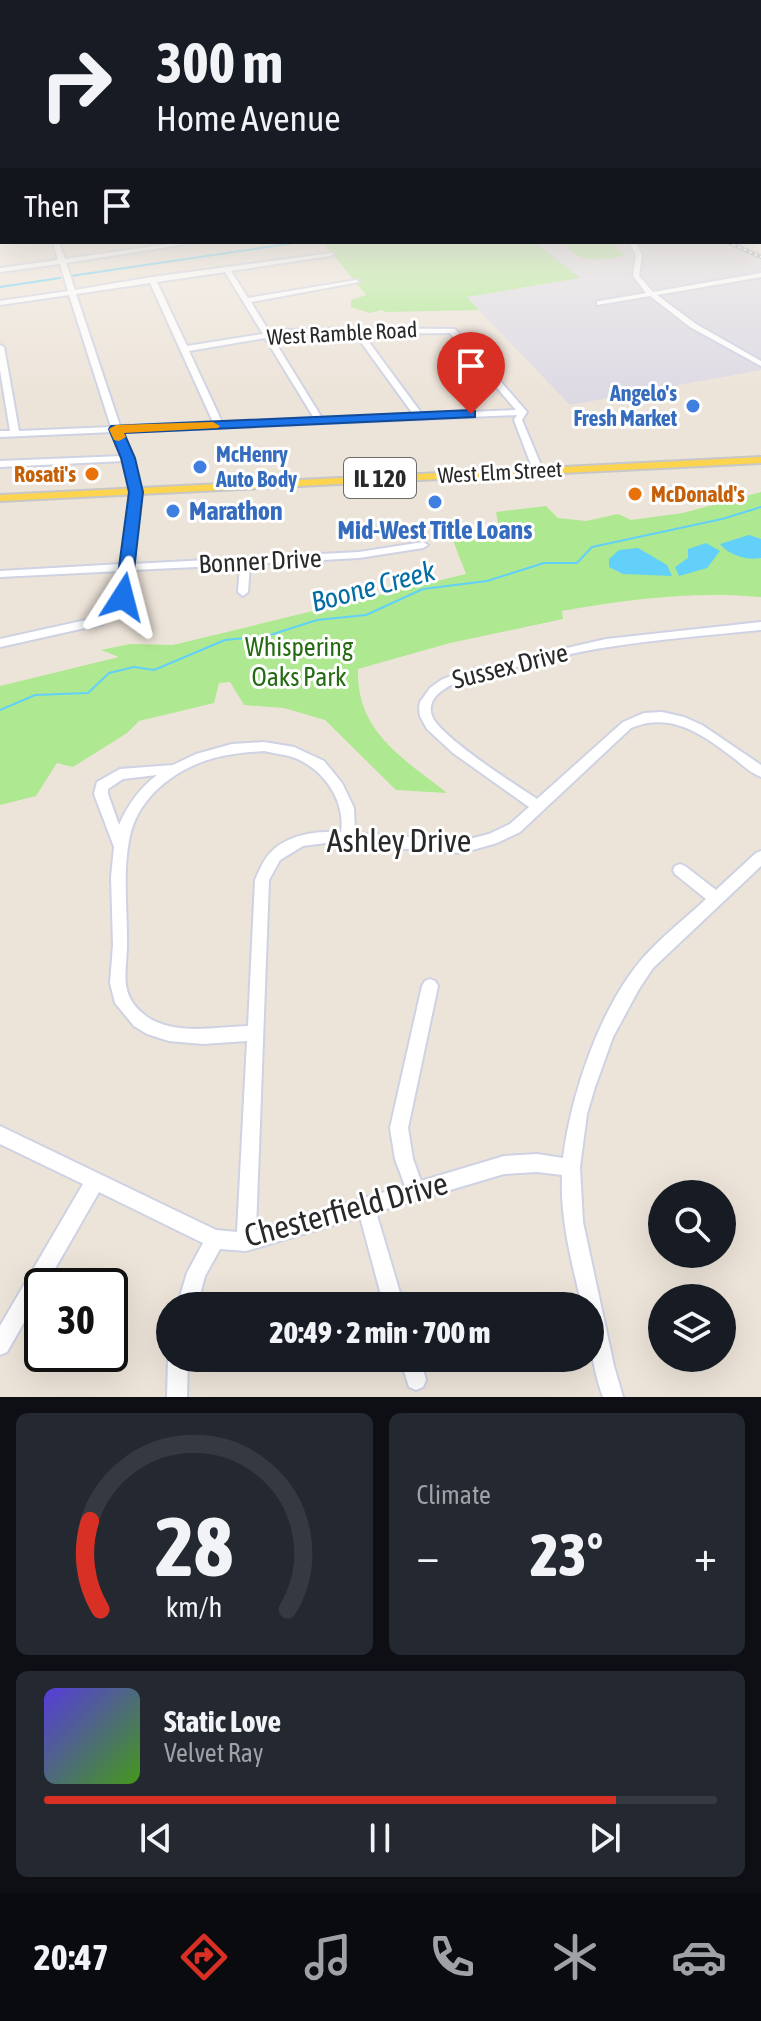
<!DOCTYPE html>
<html lang="en">
<head>
<meta charset="utf-8">
<style>
  :root { --surface:#171b24; --page:#242831; --text:#f1f3f6; --muted:#9ea1a6; --line:#363941; --accent:#d93025 }
  body { margin:0; font-family:"Asap Condensed",sans-serif; background:var(--page); color:var(--text); height:100vh; display:flex; flex-direction:column; font-size:30px; white-space:nowrap }
  * { box-sizing:border-box; margin:0 }
  p { font-size:26px; color:var(--muted) }
  .icon { flex:none; width:44px; height:44px; fill:none; stroke:currentColor; stroke-width:2; stroke-linecap:round; stroke-linejoin:round }
  .map { position:relative; height:1397px; overflow:hidden }
  .details { display:flex; flex-direction:column; gap:16px; padding:16px; background:#0d0f14; flex:1 }
  .details>* { flex:none }
  .top-card { position:absolute; left:0px; top:0px; width:762px; height:244px; box-shadow:0 8px 32px #0002; background:#171b24; color:var(--text); overflow:hidden }
  .fabs { position:absolute; left:648px; top:1180px; display:grid; gap:16px }
  .fabs a { display:grid; place-items:center; width:88px; height:88px; border-radius:50%; background:var(--surface); box-shadow:0 8px 32px #0002; font-size:40px }
  .speed { position:absolute; left:24px; top:1268px; display:flex; gap:16px; font-size:40px; font-weight:700; text-align:center }
  .speed>* { display:grid; place-content:center; width:104px; height:104px; border-radius:50%; background:var(--surface); box-shadow:0 8px 32px #0002; line-height:1 }
  .speed .limit { border:4px solid #111; border-radius:12px; background:#fff; color:#111 }
  .pin { position:absolute; display:grid; place-items:center; width:68px; height:68px; color:#fff; margin:-82px -34px; border-radius:50% 50% 50% 0; rotate:-45deg; box-shadow:0 0 8px #0007 }
  .pin .icon { rotate:45deg }
  .me { position:absolute; width:88px; margin:-44px; rotate:9deg; stroke-linejoin:round; filter:drop-shadow(0 0 6px #0008) }
  .turn { display:flex; align-items:center; gap:28px; height:168px; padding:0 24px; font-size:36px }
  .turn .icon { width:104px; height:104px; stroke-width:2.5 }
  .turn b { display:block; font-size:56px; line-height:68px }
  .then { display:flex; align-items:center; height:76px; padding:0 24px; background:#0003; gap:16px; font-size:30px }
  .big { font-size:60px; font-weight:800; line-height:1.1 }
  .details .tile { flex:1; display:flex; flex-direction:column; justify-content:center; gap:12px; min-width:0; padding:0 28px; border-radius:12px; background:var(--page) }
  .details .dial { align-items:center; gap:0 }
  .dial svg { height:208px; overflow:visible; fill:none; stroke:var(--line); stroke-width:7; stroke-linecap:round; text-anchor:middle }
  .dial text { fill:var(--text); stroke:none }
  .song { display:flex; align-items:center; gap:24px }
  .cover { width:96px; height:96px; border-radius:12px; background:linear-gradient(135deg,hsl(250 70% 55%),hsl(100 70% 35%)) }
  .played { height:8px; border-radius:4px; background:linear-gradient(90deg,var(--accent) 85%,var(--line) 85%) }
  .keys { display:flex; justify-content:space-around; direction:ltr }
  .heat { display:flex; justify-content:space-between; align-items:center; font-size:44px; direction:ltr }
  .details .tiles { flex:1; display:grid; gap:16px; grid-template-columns:1fr 1fr }
  .tile:last-child { grid-column:span 2 }
  .trip { position:absolute; left:156px; top:1292px; width:448px; height:80px; border-radius:40px; background:var(--surface); box-shadow:0 8px 32px #0002; font-weight:800; line-height:80px; text-align:center }
  .tabs { display:flex; height:128px; justify-content:space-around; align-items:center; background:#090b0e; color:var(--muted) }
  .tabs .icon { width:56px; height:56px }
  .tabs .current { color:var(--accent) }
  .tabs b { font-size:36px; color:var(--text) }
  .map>svg:first-child { display:block }
  .industrial { fill:#dddae4 }
  .green { fill:#aee890 }
  .water { fill:#62d0f8 }
  .lines { fill:none; stroke-linecap:round; stroke-linejoin:round }
  .stream { stroke:#62d0f8; stroke-width:2 }
  .minor-casing { stroke:#ced2e3; stroke-width:4 }
  .major-casing { stroke:#c7c7c7; stroke-width:4 }
  .minor { fill:#fff; fill-rule:evenodd }
  .major { fill:#fcd44e; fill-rule:evenodd }
  .rail-casing { stroke:#9b9fb5; stroke-width:4 }
  .rail { stroke:#fff; stroke-width:2; stroke-dasharray:3; stroke-linecap:butt }
  .route { fill:#1a73e8; stroke:#114b97; stroke-width:2 }
  .slow { fill:#f59e0b }
  .shop-dot { fill:#3f7fe0; stroke:#fff; stroke-width:3 }
  .food-dot { fill:#e8710a; stroke:#fff; stroke-width:3 }
  .labels { text-anchor:middle; dominant-baseline:central; stroke-width:6; stroke-linejoin:round; paint-order:stroke }
  .far-street-label { font-size:22px; fill:#292929; stroke:#fff }
  .far-shop-label { font-size:22px; font-weight:bold; fill:#366cbe; stroke:#fff; text-anchor:end }
  .far-food-label { font-size:22px; font-weight:bold; fill:#c56008; stroke:#fff; text-anchor:end }
  .shield { fill:#fff; stroke:#696969; stroke-width:2 }
  .shield-label { font-size:24px; font-weight:bold; fill:#292929 }
  .shop-label { font-size:26px; font-weight:bold; fill:#366cbe; stroke:#fff; text-anchor:start }
  .street-label { font-size:26px; fill:#292929; stroke:#fff }
  .park-label { font-size:26px; fill:#256b13; stroke:#fff }
  .water-label { font-size:28px; font-style:italic; fill:#026ca3; stroke:#fff }
  .near-street-label { font-size:32px; fill:#292929; stroke:#fff }
</style>
</head>
<body>
<div class="map">
<svg width="761" height="1397" viewBox="0 0 761 1397">
  <rect width="100%" height="100%" fill="#ede4d9"/>
  <!-- industrial -->
  <path class="industrial" d="M535,242H736L761,253V370L570,405L466,297L579,278Z"/>
  <!-- green -->
  <g class="green">
    <path d="M323,242H535L580,278L467,297L479,310L385,312L382,310L370,313L351,307V300L366,295Z"/>
    <path d="M564,242H621L614,245L625,255C616,259 589,262 578,256C572,253 568,247 564,242Z"/>
    <path d="M761,492V597C695,591 627,599 562,611L563,619L450,643L358,669C356,732 403,758 447,793L396,790L325,720L284,708L244,705L230,682L219,683L214,703L139,721L127,733L73,767L57,763L36,796L0,805V686L119,657L101,650L130,644L173,645L466,574L445,520L451,518L467,528H499L496,512L546,506L558,518L586,521L618,514L631,520L683,513Z"/>
  </g>
  <!-- water -->
  <g class="water">
    <path d="M749,535L761,539V558C747,561 729,555 720,544Z"/>
    <path d="M706,543L720,551L707,568L679,576L675,567L688,558V549Z"/>
    <path d="M638,548L667,565L672,576L623,574L609,567V559L619,550Z"/>
  </g>
  <g class="lines">
    <!-- stream -->
    <g class="stream">
      <path d="M71,276L301,242"/>
      <path d="M0,287L60,278"/>
      <path d="M0,710L35,695L88,693L109,673L134,667L154,670L225,640L267,636L317,620L366,615L423,589L487,581L544,563H577L592,547L722,519L761,507"/>
    </g>
    <!-- minor casing -->
    <g class="minor-casing">
      <g id="minor">
        <rect x="760" y="214" width="1" height="4"/>
        <rect x="0" y="237" width="2" height="4"/>
        <path d="M53,242H59L65,259L182,242H199L66,263L75,290L152,277L332,253L333,254L330,256L231,271L248,298L356,280L359,282L251,302L270,333L287,330L356,328L455,329L527,412L522,420L543,470L538,473L533,470L514,420L517,415L121,432L133,458L141,492L132,564L359,552L423,542L428,545L423,548L359,558L250,564L248,592L243,596L238,592L240,565L132,570L128,597L118,612L103,624L0,647V639L95,618L110,606L118,596L121,571L0,577V571L122,564L131,492L124,461L0,467V461L122,456L113,432L0,437V431H10L0,370V345L4,347L19,431L111,427L69,295L0,305V301L68,291L60,264L0,272V268L58,260ZM225,272L263,334L187,346L157,282ZM150,283L213,422L120,426L76,294ZM450,333L516,410L422,414L363,334ZM287,334H355L413,414L322,418L272,337ZM265,338L314,418L222,422L189,351Z"/>
        <path d="M629,242H635L642,255L639,276L653,292L761,273V277L657,295L696,324L761,361V366L690,327L650,296L597,305V301H600L646,293L633,276L636,255Z"/>
        <path d="M761,622V630C710,635 659,639 609,647C577,651 544,661 513,668C490,674 463,676 443,690C434,696 428,705 432,716C440,737 516,785 537,799L623,722L644,713L662,712L684,717L702,725L761,765V777C751,773 743,766 735,759C703,735 672,711 631,728L520,832L497,843L462,853L326,843L303,846L280,860L269,880L256,1230L405,1186L395,1159L390,1128L422,986L425,981L430,979L435,981L438,986L408,1128L413,1159L421,1181L504,1156L537,1154L563,1158C571,1094 600,1008 642,959C661,937 685,919 706,899L675,874L673,870L675,866L680,864L685,866L716,890L756,853L761,851V866L653,968L639,989L613,1037L595,1087L587,1114L580,1167L583,1222L614,1366L623,1397H603C591,1364 590,1341 590,1306H582C572,1263 560,1220 562,1175L537,1172L504,1174L376,1212L404,1306H384L360,1217L246,1251L220,1249L205,1276L197,1306H177L187,1273L203,1243L99,1192L45,1286H42V1291L7,1352L0,1355V1326L83,1184L0,1144V1126L216,1230L237,1232L247,1041L203,1044L169,1041L147,1034L134,1026L115,1003L110,983L113,945L111,877L114,847L94,794L97,782L120,769L173,765L196,754L232,744L264,742L294,747L324,761L342,783L354,808L355,833L462,841L489,834L510,824L529,807L453,753L427,729L420,716L419,708L420,702L430,688L441,680L458,673L606,639ZM264,751C272,753 281,754 289,756C321,765 346,799 341,832C317,831 290,834 272,851C264,858 259,871 255,880L248,1026C216,1027 173,1036 146,1016C116,994 128,970 127,939C127,906 123,873 129,841C137,792 186,760 234,754C244,752 254,752 264,751ZM157,775C139,789 128,804 119,825L108,794V789L123,779Z"/>
        <path d="M170,1353V1358H188L187,1397H167L168,1358Z"/>
        <path d="M400,1358H420L426,1380L423,1387L416,1390L409,1387Z"/>
      </g>
    </g>
    <!-- major casing -->
    <g class="major-casing">
      <path id="major" d="M761,457V463L0,501V495Z"/>
    </g>
    <!-- minor -->
    <use href="#minor" class="minor"/>
    <!-- major -->
    <use href="#major" class="major"/>
    <!-- rail casing -->
    <g class="rail-casing">
      <path id="rail" d="M727,242L761,257"/>
    </g>
    <!-- rail -->
    <use href="#rail" class="rail"/>
  </g>
  <!-- sky -->
  <linearGradient id="sky" x2="0" y2="1"><stop stop-color="#72bfee"/><stop offset="0.51" stop-color="#f7f3ee"/><stop offset="1" stop-color="#f7f3ee" stop-opacity="0"/></linearGradient>
  <rect width="761" height="395" fill="url(#sky)"/>
  <!-- route -->
  <path class="route" d="M471,410L475,411V417L124,433L135,458L143,492L131,597L123,602L115,597L129,492L121,458L109,429L111,426Z"/>
  <!-- slow -->
  <path class="slow" d="M213,422L220,426L218,428L124,433L126,437L119,441L114,440L109,429L116,425Z"/>
  <!-- markers -->
  <g class="shop-dot">
    <circle cx="693" cy="406" r="8"/>
    <circle cx="200" cy="467" r="8"/>
    <circle cx="435" cy="502" r="8"/>
    <circle cx="173" cy="511" r="8"/>
  </g>
  <g class="food-dot">
    <circle cx="92" cy="474" r="8"/>
    <circle cx="635" cy="494" r="8"/>
  </g>
  <g class="labels">
    <!-- far-street labels -->
    <g class="far-street-label">
      <text transform="translate(342 333) rotate(-3)">West Ramble Road</text>
      <text transform="translate(500 472) rotate(-3)">West Elm Street</text>
    </g>
    <!-- far-shop labels -->
    <g class="far-shop-label">
      <text x="677" y="393">Angelo's<tspan x="677" dy="25">Fresh Market</tspan></text>
      <text x="216" y="454" text-anchor="start">McHenry<tspan x="216" dy="25">Auto Body</tspan></text>
    </g>
    <!-- far-food labels -->
    <g class="far-food-label">
      <text x="76" y="474">Rosati's</text>
      <text x="651" y="494" text-anchor="start">McDonald's</text>
    </g>
    <!-- shield labels -->
    <rect class="shield" x="344" y="458" width="72" height="40" rx="6"/>
    <g class="shield-label">
      <text x="380" y="478">IL 120</text>
    </g>
    <!-- shop labels -->
    <g class="shop-label">
      <text x="189" y="511">Marathon</text>
      <text x="435" y="530" text-anchor="middle">Mid-West Title Loans</text>
    </g>
    <!-- street labels -->
    <g class="street-label">
      <text transform="translate(260 561) rotate(-3)">Bonner Drive</text>
      <text transform="translate(510 666) rotate(-14)">Sussex Drive</text>
    </g>
    <!-- park labels -->
    <g class="park-label">
      <text x="299" y="647">Whispering<tspan x="299" dy="30">Oaks Park</tspan></text>
    </g>
    <!-- water labels -->
    <g class="water-label">
      <text transform="translate(373 586) rotate(-15)">Boone Creek</text>
    </g>
    <!-- near-street labels -->
    <g class="near-street-label">
      <text x="399" y="840">Ashley Drive</text>
      <text transform="translate(346 1209) rotate(-15)">Chesterfield Drive</text>
    </g>
  </g>
</svg>
<div class="fabs">
<a><svg class="icon" aria-label="search" viewBox="0 0 24 24"><circle cx="10" cy="10" r="6"/><path d="M15 15l6 6"/></svg></a>
<a><svg class="icon" aria-label="layers" viewBox="0 0 24 24"><path d="M12 4l9 5-9 5-9-5zM3 14l9 5 9-5"/></svg></a>
</div>
<div class="speed"><div class="limit">30</div></div>
<div class="pin" style="left:471px;top:414px;background:#d93025"><svg class="icon" aria-label="arrive" viewBox="0 0 24 24"><path d="M6 21V4h12l-3 4 3 4H6"/></svg></div>
<svg class="me" style="left:123px;top:597px" viewBox="-20 -20 40 40"><path d="M0-17L14 15 0 8-14 15z" fill="#1a73e8" stroke="#fff" stroke-width="4"/></svg>
<div class="trip">20:49 · 2 min · 700 m</div>
<div class="top-card">
<div class="turn"><svg class="icon" aria-label="right" viewBox="0 0 24 24"><path d="M7 20v-9h11M14 6l5 5-5 5"/></svg><div><b>300 m</b>Home Avenue</div></div>
<div class="then">Then<svg class="icon" aria-label="arrive" viewBox="0 0 24 24"><path d="M6 21V4h12l-3 4 3 4H6"/></svg></div>
</div>
</div>
<section class="details">
<div class="tiles">
<div class="tile dial"><svg viewBox="0 0 100 80">
<path d="M14 69A42 42 0 1 1 86 69"/>
<path d="M14 69A42 42 0 0 1 10 35" stroke="#d93025"/>
<text x="50" y="56" font-size="32" font-weight="700">28</text>
<text x="50" y="72" font-size="11">km/h</text>
</svg></div>
<div class="tile"><p>Climate</p>
<div class="heat"><a>−</a><b class="big">23°</b><a>+</a></div>
</div>
<div class="tile">
<div class="song"><i class="cover"></i><div><b>Static Love</b><p>Velvet Ray</p></div></div>
<div class="played"></div>
<div class="keys"><svg class="icon" aria-label="previous" viewBox="0 0 24 24"><path d="M18 5L8 12l10 7zM5 5v14"/></svg><svg class="icon" aria-label="pause" viewBox="0 0 24 24"><path d="M8 5v14M16 5v14"/></svg><svg class="icon" aria-label="next" viewBox="0 0 24 24"><path d="M6 5l10 7-10 7zM19 5v14"/></svg></div>
</div>
</div>
</section>
<nav class="tabs">
<b>20:47</b>
<svg class="icon current" aria-label="directions" viewBox="0 0 24 24"><path d="M12 3l9 9-9 9-9-9zM9 14v-3h6M13 9l2 2-2 2"/></svg>
<svg class="icon" aria-label="music" viewBox="0 0 24 24"><path d="M9 18V5l10-2v13"/><circle cx="6" cy="18" r="3"/><circle cx="16" cy="16" r="3"/></svg>
<svg class="icon" aria-label="phone" viewBox="0 0 24 24"><path d="M5 4h4l2 5-3 2q2 4 5 5l2-3 5 2v4C11 20 4 13 5 4z"/></svg>
<svg class="icon" aria-label="climate" viewBox="0 0 24 24"><path d="M12 3v18M4 7l16 10M4 17L20 7"/></svg>
<svg class="icon" aria-label="car" viewBox="0 0 24 24"><path d="M5 17H2v-5l4-1 3-4h7l3 4 3 1v5h-3M9 17h6M6 11h13"/><circle cx="7" cy="17" r="2"/><circle cx="17" cy="17" r="2"/></svg>
</nav>
</body>
</html>
